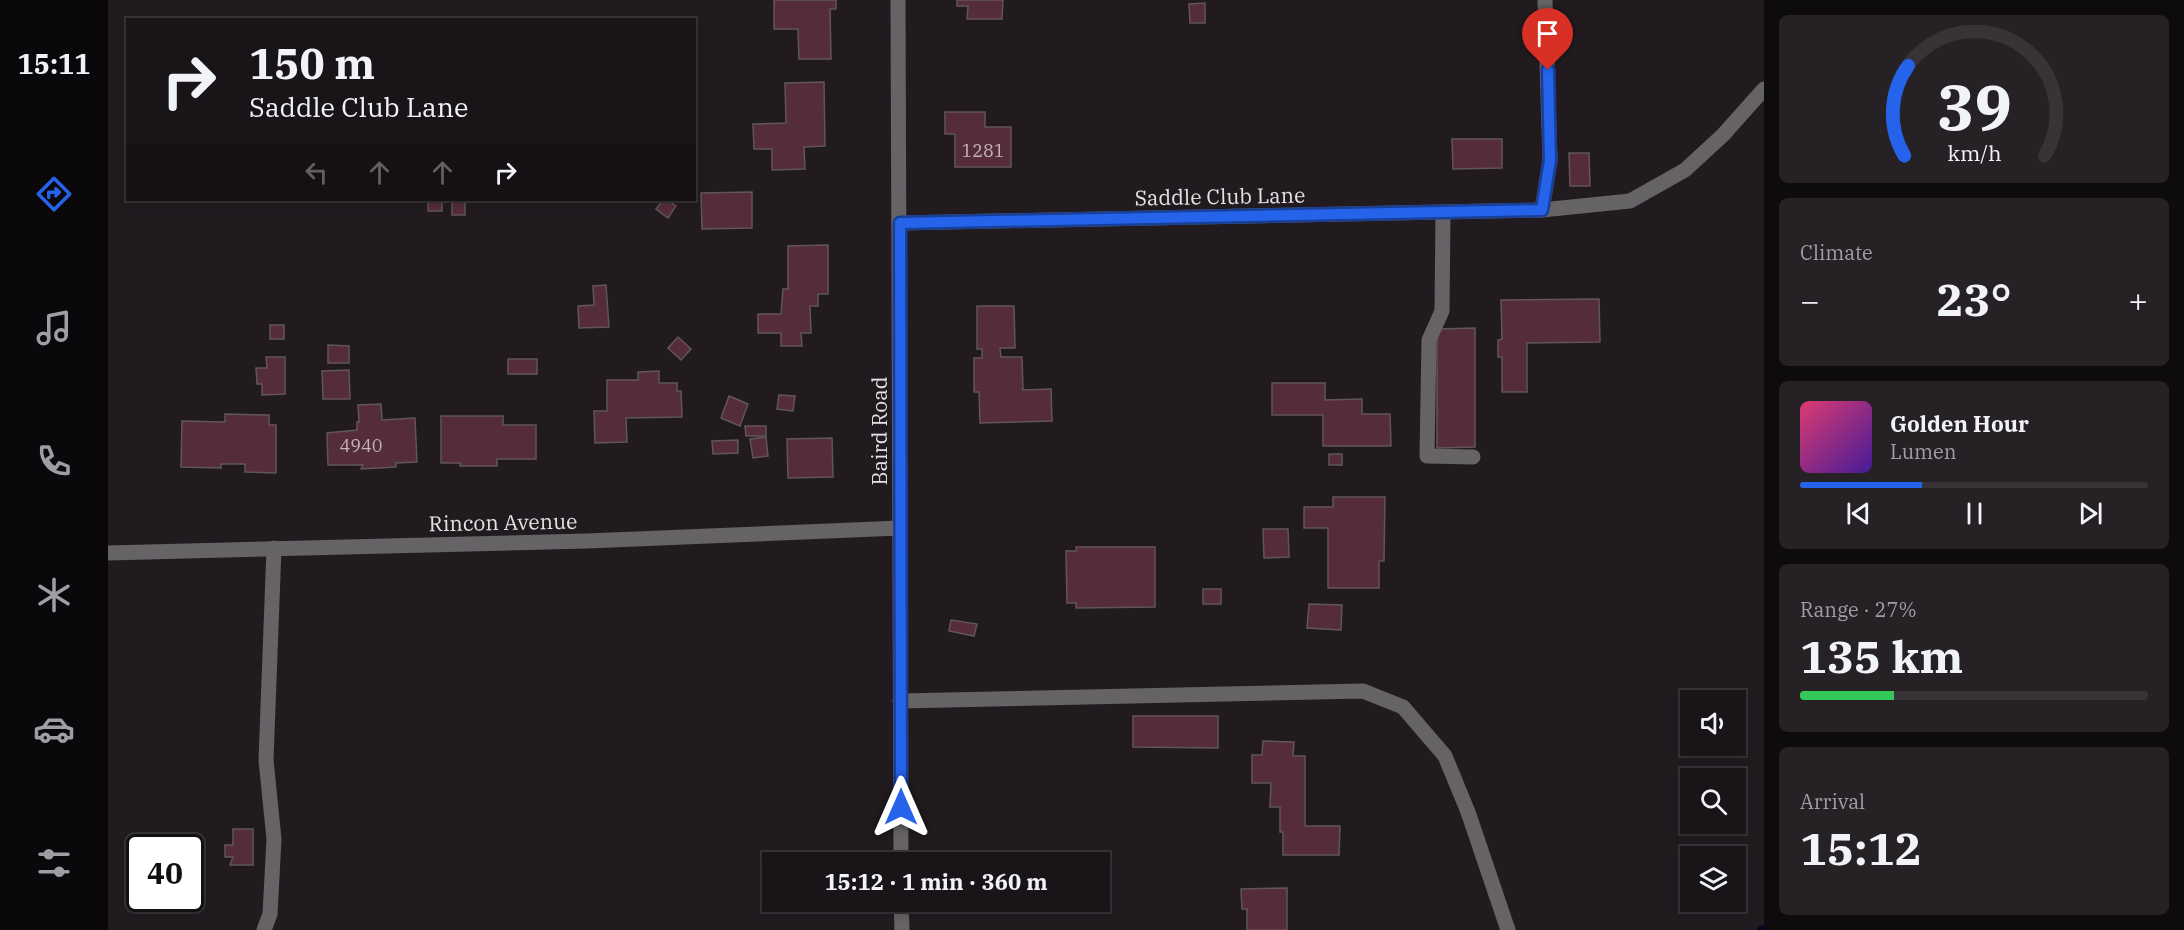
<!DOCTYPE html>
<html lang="en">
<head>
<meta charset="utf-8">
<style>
  :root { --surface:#191418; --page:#262125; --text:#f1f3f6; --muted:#9f9ea2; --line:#373337; --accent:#2563eb }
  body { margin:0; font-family:"IBM Plex Serif",serif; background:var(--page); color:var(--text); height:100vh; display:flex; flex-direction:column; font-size:22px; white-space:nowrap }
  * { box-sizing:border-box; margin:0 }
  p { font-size:20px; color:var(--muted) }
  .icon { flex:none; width:33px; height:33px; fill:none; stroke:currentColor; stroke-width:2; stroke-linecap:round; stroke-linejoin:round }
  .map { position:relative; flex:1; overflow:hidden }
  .drawer { display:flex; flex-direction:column; gap:15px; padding:15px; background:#0e0b0d; width:420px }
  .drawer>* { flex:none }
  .guide { position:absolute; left:18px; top:18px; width:570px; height:183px; border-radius:0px; box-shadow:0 3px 9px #0003,0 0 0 2px var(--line); background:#191418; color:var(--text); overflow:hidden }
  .tools { position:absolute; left:1572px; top:690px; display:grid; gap:12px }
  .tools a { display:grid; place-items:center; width:66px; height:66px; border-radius:0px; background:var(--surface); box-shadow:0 3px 9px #0003,0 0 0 2px var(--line); font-size:30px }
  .speed { position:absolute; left:18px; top:834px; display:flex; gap:12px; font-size:30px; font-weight:700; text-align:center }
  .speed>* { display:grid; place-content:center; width:78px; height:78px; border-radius:50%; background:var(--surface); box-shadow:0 3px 9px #0003,0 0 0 2px var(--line); line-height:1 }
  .speed .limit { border:3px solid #111; border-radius:9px; background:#fff; color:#111 }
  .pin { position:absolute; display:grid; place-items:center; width:51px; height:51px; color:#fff; margin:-62px -26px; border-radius:50% 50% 50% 0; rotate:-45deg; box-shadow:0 0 6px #0007 }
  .pin .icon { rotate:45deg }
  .me { position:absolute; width:66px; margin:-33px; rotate:0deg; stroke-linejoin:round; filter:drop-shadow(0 0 4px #0008) }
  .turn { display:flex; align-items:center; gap:21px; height:126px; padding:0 24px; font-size:27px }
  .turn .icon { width:78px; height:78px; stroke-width:2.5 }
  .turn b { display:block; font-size:42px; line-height:51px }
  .lanes { display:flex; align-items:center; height:57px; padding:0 24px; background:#0003; justify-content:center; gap:30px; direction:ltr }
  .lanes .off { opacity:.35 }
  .big { font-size:45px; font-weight:700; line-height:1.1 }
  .drawer .card { flex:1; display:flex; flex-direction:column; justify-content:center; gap:9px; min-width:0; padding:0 21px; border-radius:9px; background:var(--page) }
  .drawer .dial { align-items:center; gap:0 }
  .dial svg { height:156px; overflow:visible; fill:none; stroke:var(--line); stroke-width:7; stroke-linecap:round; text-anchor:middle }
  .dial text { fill:var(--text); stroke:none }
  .song { display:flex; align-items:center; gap:18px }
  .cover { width:72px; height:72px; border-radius:9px; background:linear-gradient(135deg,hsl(340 70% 55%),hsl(260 70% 35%)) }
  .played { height:6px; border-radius:3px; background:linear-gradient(90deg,var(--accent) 35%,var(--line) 35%) }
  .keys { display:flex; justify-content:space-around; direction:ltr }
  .heat { display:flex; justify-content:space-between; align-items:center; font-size:33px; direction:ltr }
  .charge { height:9px; border-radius:4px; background:linear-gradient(90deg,#34c759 27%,var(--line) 0) }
  .trip { position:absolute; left:654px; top:852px; width:348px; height:60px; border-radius:0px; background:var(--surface); box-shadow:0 3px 9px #0003,0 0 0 2px var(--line); font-weight:700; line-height:60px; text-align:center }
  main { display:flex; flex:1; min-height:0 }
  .dock { display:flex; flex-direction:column; width:108px; justify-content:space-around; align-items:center; background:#0a080a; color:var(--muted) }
  .dock .icon { width:42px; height:42px }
  .dock .current { color:var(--accent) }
  .dock b { font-size:27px; color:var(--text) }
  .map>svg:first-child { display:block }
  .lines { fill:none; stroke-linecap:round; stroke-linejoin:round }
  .stream { stroke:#080420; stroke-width:8 }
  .building { fill:#542d38; stroke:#605658; stroke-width:1.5 }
  .service { stroke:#656366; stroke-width:15 }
  .minor { stroke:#656366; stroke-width:15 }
  .tertiary { stroke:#656366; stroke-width:15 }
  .route-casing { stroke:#184099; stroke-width:15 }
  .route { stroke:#2563eb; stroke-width:10 }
  .labels { text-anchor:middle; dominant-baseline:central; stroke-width:6; stroke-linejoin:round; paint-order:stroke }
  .number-label { font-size:18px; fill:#c2b4b9 }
  .street-label { font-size:21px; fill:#e6e1e4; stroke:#211b20 }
</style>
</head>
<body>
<main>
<nav class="dock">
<b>15:11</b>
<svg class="icon current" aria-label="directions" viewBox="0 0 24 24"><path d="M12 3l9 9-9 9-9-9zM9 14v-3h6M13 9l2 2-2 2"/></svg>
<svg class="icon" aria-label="music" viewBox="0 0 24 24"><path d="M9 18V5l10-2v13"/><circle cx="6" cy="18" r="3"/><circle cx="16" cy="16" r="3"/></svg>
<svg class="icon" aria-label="phone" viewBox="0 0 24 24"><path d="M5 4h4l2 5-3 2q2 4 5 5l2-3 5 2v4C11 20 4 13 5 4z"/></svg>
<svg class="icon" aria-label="climate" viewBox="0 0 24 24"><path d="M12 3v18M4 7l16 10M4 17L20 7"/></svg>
<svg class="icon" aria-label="car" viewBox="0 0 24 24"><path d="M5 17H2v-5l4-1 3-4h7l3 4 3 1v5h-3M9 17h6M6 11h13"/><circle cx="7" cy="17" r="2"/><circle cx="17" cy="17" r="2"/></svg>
<svg class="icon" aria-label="filters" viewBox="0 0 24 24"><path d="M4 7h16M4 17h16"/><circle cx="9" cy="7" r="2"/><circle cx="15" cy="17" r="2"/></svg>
</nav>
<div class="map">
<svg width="1656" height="930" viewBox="0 0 1656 930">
  <rect width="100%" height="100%" fill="#211b20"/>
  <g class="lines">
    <!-- stream -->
    <path class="stream" d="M1653,930L1656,929"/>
  </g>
  <!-- building -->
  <g class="building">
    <path d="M666,0H728V9H722L723,59H691L690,29H666Z"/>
    <path d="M849,0H895L894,19H859L860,6H849Z"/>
    <path d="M1097,3V23H1082L1081,4Z"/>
    <path d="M716,82L717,146L696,147L697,169L664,170V149H646L645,124L678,123L677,83Z"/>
    <path d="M837,112H877V127H903V167H847V134H837Z"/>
    <path d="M1344,139H1394V168L1345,169Z"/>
    <path d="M1461,153H1481L1482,186H1462Z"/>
    <path d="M644,192V228L594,229L593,193Z"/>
    <rect x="320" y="200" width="14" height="11"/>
    <rect x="344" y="200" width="13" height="15"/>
    <path d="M555,200H559L568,206L560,218L548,209Z"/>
    <path d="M720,245V294H710V306H702L703,333H693L694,346H673V333H650V314H673L675,289H680V246Z"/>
    <path d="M498,285L501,327L471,328L470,306L486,305L485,286Z"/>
    <path d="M1491,299L1492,342L1419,343V392H1394V357H1390V340L1394,339L1393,300Z"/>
    <path d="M869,306H906L907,348H892L893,357H914L915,390L943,389L944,421L872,423L871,392H866V358H874V349H869Z"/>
    <rect x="162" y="325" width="14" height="14"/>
    <path d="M1367,328V447L1329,448V329Z"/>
    <path d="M570,337L583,349L573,360L560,348Z"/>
    <path d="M220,345L241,346V363H220Z"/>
    <path d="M158,357H177V394L154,395V384H149L148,368H159Z"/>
    <rect x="400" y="359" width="29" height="15"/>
    <path d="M241,370L242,399H215L214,371Z"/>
    <path d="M551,371V383H569V391H573L574,417L518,418L519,442L487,443L486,411H499V380H530V372Z"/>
    <path d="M1164,383H1217V400L1254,399V414H1282L1283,446H1215V415H1164Z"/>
    <path d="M671,395L687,396L685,411L669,409Z"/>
    <path d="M621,396L640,404L632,426L613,418Z"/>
    <path d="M273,404L274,420L307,418L309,462L288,463V467L253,469L255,465H220L219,433L249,430V422H251L250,405Z"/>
    <path d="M117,414L161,415V425H168V473L137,472V464H113V468L73,467L74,421L117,422Z"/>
    <path d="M333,416H395V425H428V459H389V466H352V463H333Z"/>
    <path d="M637,426H658V436H638Z"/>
    <path d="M658,437L660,456L645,458L642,439Z"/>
    <path d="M724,438L725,477L680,478L679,439Z"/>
    <path d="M630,440V453L605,454L604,441Z"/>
    <rect x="1221" y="454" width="13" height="11"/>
    <path d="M1225,497H1277L1276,561H1271V588H1220V528H1196V507H1225Z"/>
    <path d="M1155,529H1180L1181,557L1156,558Z"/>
    <path d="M968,547H1047V607L968,608V603H959L958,551H968Z"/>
    <rect x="1095" y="589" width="18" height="15"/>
    <path d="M1201,604L1234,605L1233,630L1199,628Z"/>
    <path d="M843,620L869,624L866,636L841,631Z"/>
    <path d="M1025,716H1110V748L1025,747Z"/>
    <path d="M1155,741L1186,742L1185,756H1197V826H1232L1231,855H1175V832H1172V807H1162L1163,783H1144V755H1154Z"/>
    <path d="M125,829H145V865H122L125,857H117V845H125Z"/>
    <path d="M1179,888V930H1139V909H1134L1133,889Z"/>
  </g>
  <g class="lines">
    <!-- service -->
    <g class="service">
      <path d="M1434,210L1442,160L1437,0"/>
      <path d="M1335,213L1334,311L1321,340L1319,456L1365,457"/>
      <path d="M792,701L1255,691L1295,707L1337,756L1360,812L1400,930"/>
      <path d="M156,930L162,914L166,839L158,760L166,548"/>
    </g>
    <!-- minor -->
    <g class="minor">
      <path d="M792,223L1434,210L1522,201L1577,170L1615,135L1656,89"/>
      <path d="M0,553L479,541L792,528"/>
    </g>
    <!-- tertiary -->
    <g class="tertiary">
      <path d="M790,0L793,862"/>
      <path d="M793,902L794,930"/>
    </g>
  </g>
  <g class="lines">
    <!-- route casing -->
    <g class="route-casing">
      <path id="route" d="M793,807L792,223L1434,210L1442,160L1440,70"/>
    </g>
    <!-- route -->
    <use href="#route" class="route"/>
  </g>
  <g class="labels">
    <!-- number labels -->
    <g class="number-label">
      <text x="875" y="150">1281</text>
      <text x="253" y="445">4940</text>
    </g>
    <!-- street labels -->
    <g class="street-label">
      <text transform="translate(1112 196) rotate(-1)">Saddle Club Lane</text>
      <text transform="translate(771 431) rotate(-90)">Baird Road</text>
      <text transform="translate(395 522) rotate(-1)">Rincon Avenue</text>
    </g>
  </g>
</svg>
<div class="tools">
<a><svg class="icon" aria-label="sound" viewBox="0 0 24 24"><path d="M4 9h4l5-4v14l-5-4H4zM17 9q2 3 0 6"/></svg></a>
<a><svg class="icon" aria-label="search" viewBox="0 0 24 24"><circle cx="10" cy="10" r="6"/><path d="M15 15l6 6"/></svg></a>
<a><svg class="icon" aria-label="layers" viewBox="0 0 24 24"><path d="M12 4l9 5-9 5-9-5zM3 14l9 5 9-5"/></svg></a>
</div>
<div class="speed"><div class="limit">40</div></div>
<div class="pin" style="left:1440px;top:70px;background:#d93025"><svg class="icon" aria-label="arrive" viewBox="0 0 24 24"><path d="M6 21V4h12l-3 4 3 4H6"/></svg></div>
<svg class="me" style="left:793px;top:807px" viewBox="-20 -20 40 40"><path d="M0-17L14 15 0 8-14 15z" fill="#2563eb" stroke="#fff" stroke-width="4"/></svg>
<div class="trip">15:12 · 1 min · 360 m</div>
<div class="guide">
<div class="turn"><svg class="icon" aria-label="right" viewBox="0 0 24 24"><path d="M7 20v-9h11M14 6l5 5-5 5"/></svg><div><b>150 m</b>Saddle Club Lane</div></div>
<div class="lanes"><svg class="icon off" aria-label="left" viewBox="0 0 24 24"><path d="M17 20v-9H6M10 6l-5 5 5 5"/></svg><svg class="icon off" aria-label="ahead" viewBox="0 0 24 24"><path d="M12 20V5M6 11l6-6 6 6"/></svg><svg class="icon off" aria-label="ahead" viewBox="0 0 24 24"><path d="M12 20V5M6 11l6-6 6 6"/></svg><svg class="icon" aria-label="right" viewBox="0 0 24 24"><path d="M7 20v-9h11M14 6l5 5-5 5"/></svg></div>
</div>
</div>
<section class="drawer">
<div class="card dial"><svg viewBox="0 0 100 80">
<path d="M14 69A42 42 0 1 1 86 69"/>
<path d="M14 69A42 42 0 0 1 16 23" stroke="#2563eb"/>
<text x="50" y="56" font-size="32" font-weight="700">39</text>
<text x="50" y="72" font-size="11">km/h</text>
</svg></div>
<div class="card"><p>Climate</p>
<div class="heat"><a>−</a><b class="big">23°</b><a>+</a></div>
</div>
<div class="card">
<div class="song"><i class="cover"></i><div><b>Golden Hour</b><p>Lumen</p></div></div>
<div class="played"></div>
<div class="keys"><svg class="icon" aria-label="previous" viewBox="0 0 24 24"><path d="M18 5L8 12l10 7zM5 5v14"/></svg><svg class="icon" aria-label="pause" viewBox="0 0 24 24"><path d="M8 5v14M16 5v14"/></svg><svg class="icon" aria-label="next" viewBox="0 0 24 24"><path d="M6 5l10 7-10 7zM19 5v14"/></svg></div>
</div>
<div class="card"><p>Range · 27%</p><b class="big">135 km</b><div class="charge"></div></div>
<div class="card"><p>Arrival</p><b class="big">15:12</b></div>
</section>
</main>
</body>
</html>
